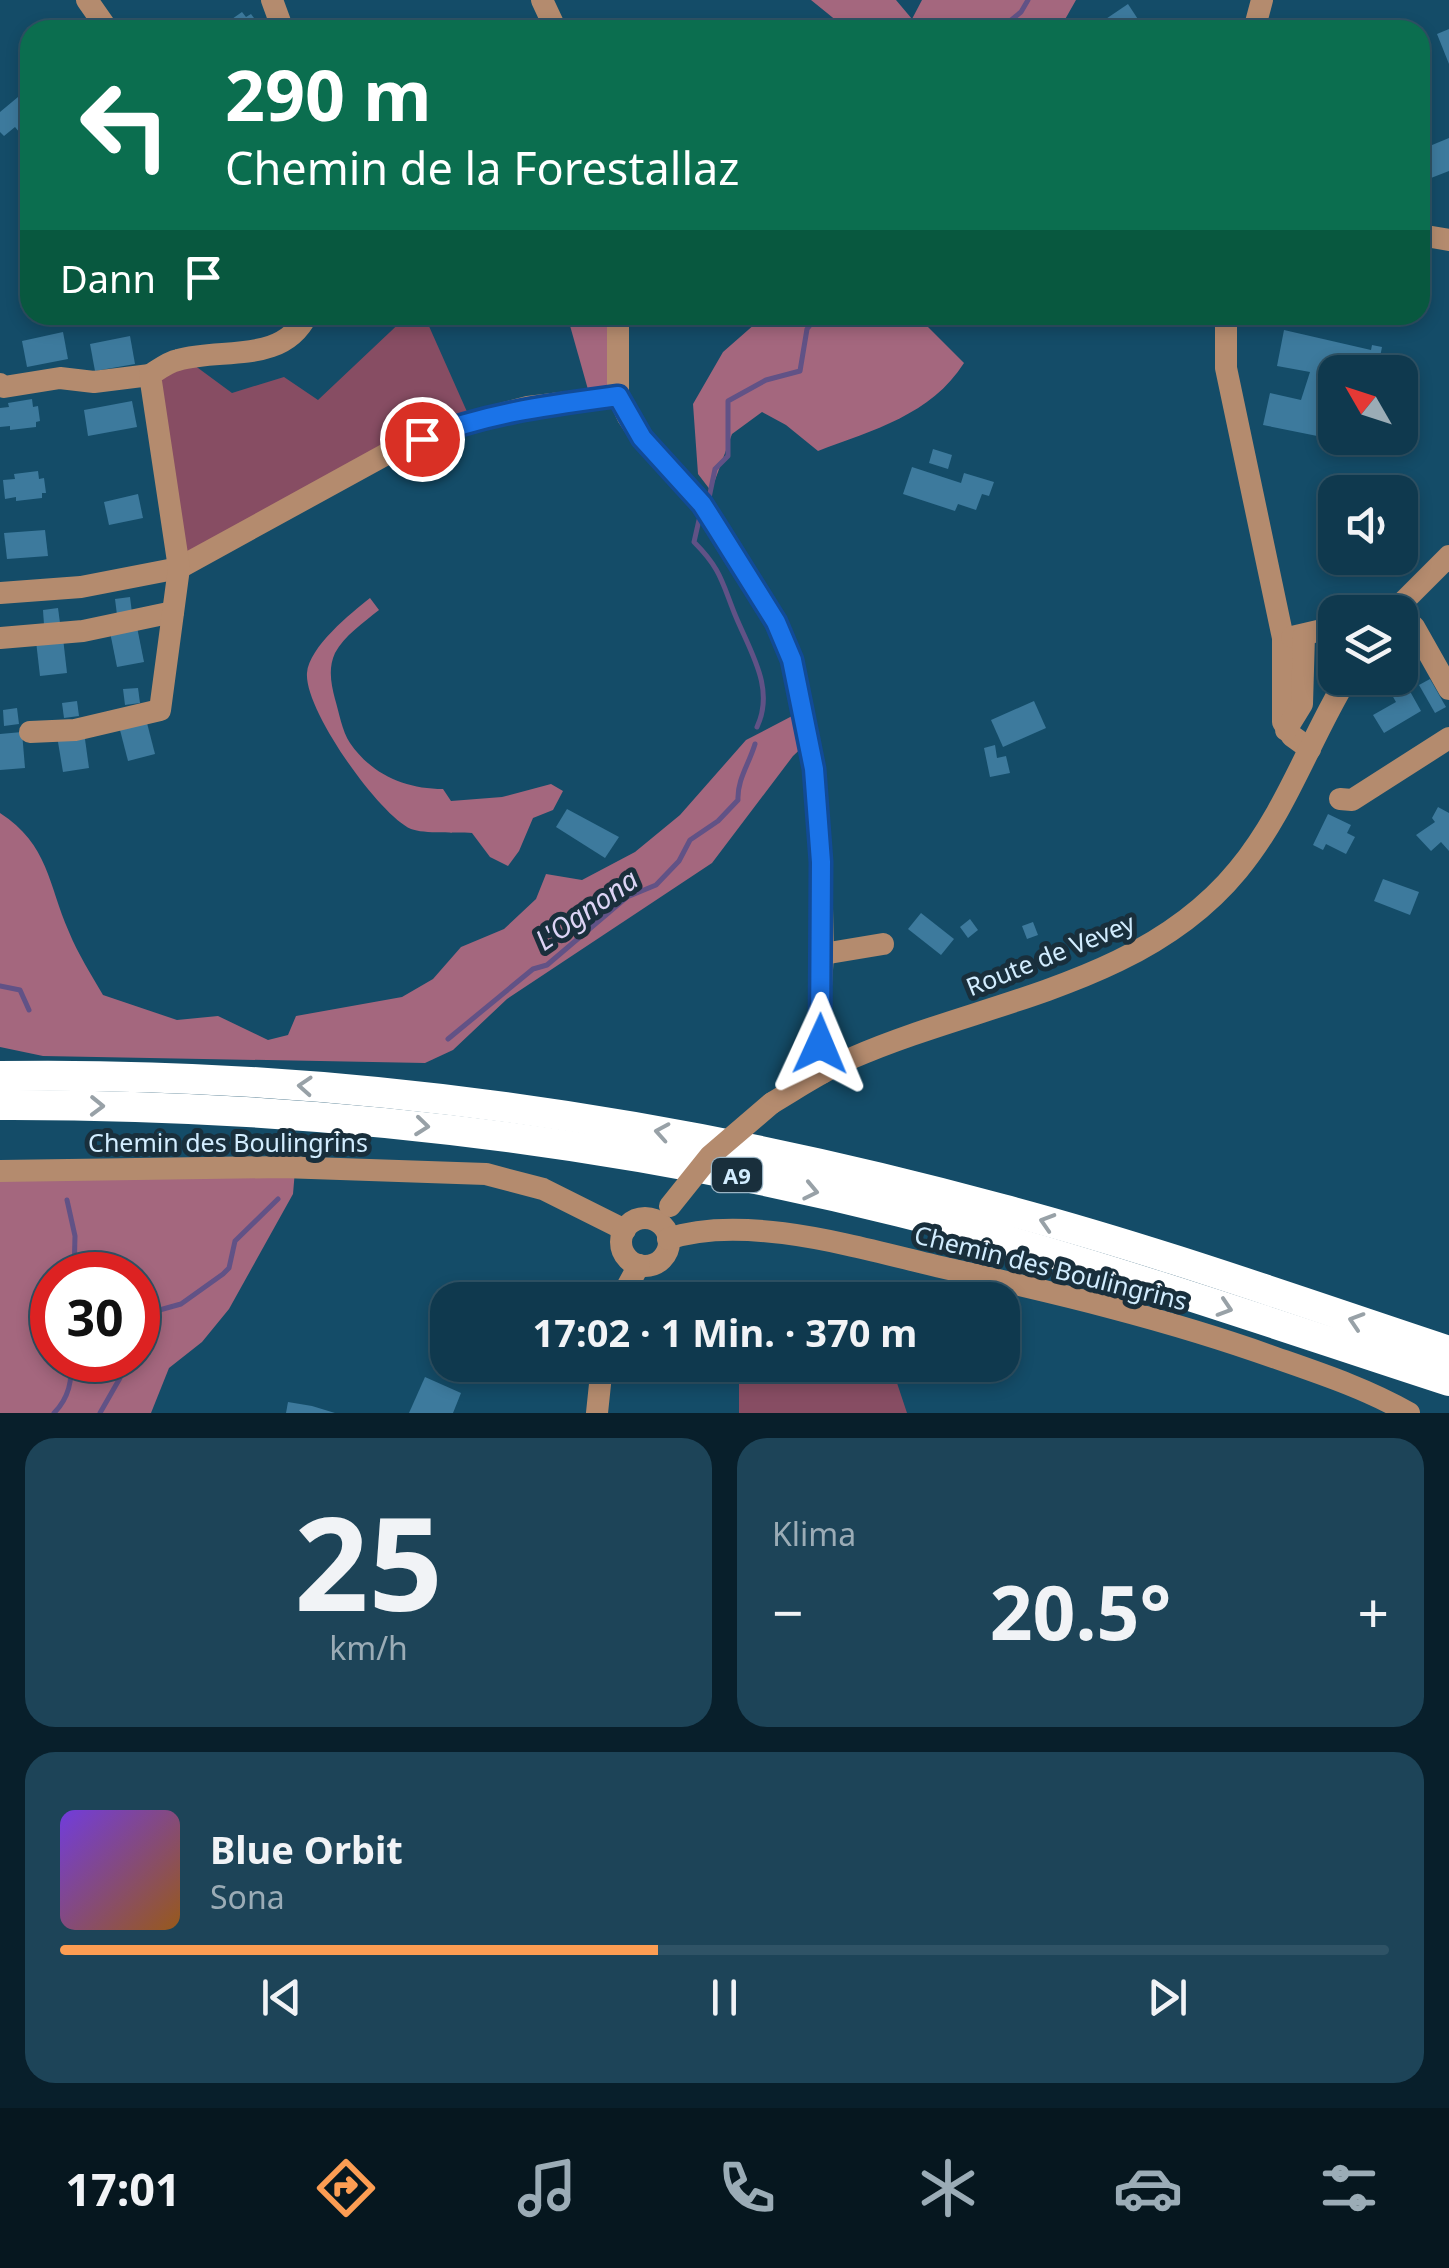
<!DOCTYPE html>
<html lang="de">
<head>
<meta charset="utf-8">
<style>
  :root { --surface:#0f394e; --page:#1d4458; --text:#f1f3f6; --muted:#9bacb6; --line:#2f5366; --accent:#fc9d53 }
  body { margin:0; font-family:"Noto Sans",sans-serif; background:var(--page); color:var(--text); height:100vh; display:flex; flex-direction:column; font-size:38px; white-space:nowrap }
  * { box-sizing:border-box; margin:0 }
  p { font-size:32px; color:var(--muted) }
  .icon { flex:none; width:55px; height:55px; fill:none; stroke:currentColor; stroke-width:2; stroke-linecap:round; stroke-linejoin:round }
  .map { position:relative; height:1413px; overflow:hidden }
  .details { display:flex; flex-direction:column; gap:25px; padding:25px; background:#081f2b; flex:1 }
  .details>* { flex:none }
  .hud { position:absolute; left:20px; top:20px; width:1410px; height:305px; border-radius:30px; box-shadow:0 5px 15px #0003,0 0 0 2px var(--line); background:#0b6e4f; color:#fff; overflow:hidden }
  .needle { width:65px; rotate:309deg }
  .controls { position:absolute; left:1318px; top:355px; display:grid; gap:20px }
  .controls a { display:grid; place-items:center; width:100px; height:100px; border-radius:20px; background:var(--surface); box-shadow:0 5px 15px #0003,0 0 0 2px var(--line); font-size:50px }
  .speed { position:absolute; left:30px; top:1252px; display:flex; gap:20px; font-size:50px; font-weight:700; text-align:center }
  .speed>* { display:grid; place-content:center; width:130px; height:130px; border-radius:50%; background:var(--surface); box-shadow:0 5px 15px #0003,0 0 0 2px var(--line); line-height:1 }
  .speed .limit { border:15px solid #d22; background:#fff; color:#111 }
  .pin { position:absolute; display:grid; place-items:center; width:85px; height:85px; color:#fff; margin:-42px; border:5px solid #fff; border-radius:50%; box-shadow:0 2px 10px #0007 }
  .me { position:absolute; width:110px; margin:-55px; rotate:1deg; stroke-linejoin:round; filter:drop-shadow(0 0 8px #0008) }
  .turn { display:flex; align-items:center; gap:35px; height:210px; padding:0 40px; font-size:45px }
  .turn .icon { width:130px; height:130px; stroke-width:2.5 }
  .turn b { display:block; font-size:70px; line-height:85px }
  .then { display:flex; align-items:center; height:95px; padding:0 40px; background:#0003; gap:20px; font-size:38px }
  .big { font-size:75px; font-weight:700; line-height:1.1 }
  .details .widget { flex:1; display:flex; flex-direction:column; justify-content:center; gap:15px; min-width:0; padding:0 35px; border-radius:30px; background:var(--page) }
  .details .dial { align-items:center; gap:0 }
  .dial b { font-size:130px; line-height:1 }
  .song { display:flex; align-items:center; gap:30px }
  .cover { width:120px; height:120px; border-radius:15px; background:linear-gradient(135deg,hsl(260 70% 55%),hsl(30 70% 35%)) }
  .played { height:10px; border-radius:5px; background:linear-gradient(90deg,var(--accent) 45%,var(--line) 45%) }
  .keys { display:flex; justify-content:space-around; direction:ltr }
  .heat { display:flex; justify-content:space-between; align-items:center; font-size:55px; direction:ltr }
  .details .tiles { flex:1; display:grid; gap:25px; grid-template-columns:1fr 1fr }
  .widget:last-child { grid-column:span 2 }
  .trip { position:absolute; left:430px; top:1282px; width:590px; height:100px; border-radius:30px; background:var(--surface); box-shadow:0 5px 15px #0003,0 0 0 2px var(--line); font-weight:700; line-height:100px; text-align:center }
  .tabs { display:flex; height:160px; justify-content:space-around; align-items:center; background:#06171f; color:var(--muted) }
  .tabs .icon { width:70px; height:70px }
  .tabs .on { color:var(--accent) }
  .tabs b { font-size:45px; color:var(--text) }
  .map>svg:first-child { display:block }
  .green { fill:#874d63 }
  .forest { fill:#a4677e; fill-rule:evenodd }
  .lines { fill:none; stroke-linecap:round; stroke-linejoin:round }
  .stream { stroke:#615286; stroke-width:5 }
  .building { fill:#3d7a9d }
  .minor { stroke:#b48b6e; stroke-width:22 }
  .highway { stroke:#fff; stroke-width:30 }
  .minor-bridge { stroke:#b48b6e; stroke-width:22 }
  .oneway { stroke:#98a1a7 }
  .route-casing { stroke:#114b97; stroke-width:25 }
  .route { stroke:#1a73e8; stroke-width:18 }
  .labels { text-anchor:middle; dominant-baseline:central; stroke-width:10; stroke-linejoin:round; paint-order:stroke }
  .shield { fill:#192f3c; stroke:#9ab4c4; stroke-width:2.5 }
  .shield-label { font-size:22px; font-weight:bold; fill:#d2edff }
  .street-label { font-size:25px; fill:#d2edff; stroke:#192f3c }
  .water-label { font-size:28px; font-style:italic; fill:#dcd4f5; stroke:#192f3c }
</style>
</head>
<body>
<div class="map">
<svg width="1449" height="1413" viewBox="0 0 1449 1413">
  <rect width="100%" height="100%" fill="#144c68"/>
  <!-- green -->
  <g class="green">
    <path d="M408,315H424L468,414L186,553L158,381L162,376L194,365L232,393L284,377L318,400Z"/>
    <path d="M749,1365H891L907,1413H739V1379Z"/>
  </g>
  <!-- forest -->
  <g class="forest">
    <path d="M811,0H896L912,19L922,0H1076L1059,30H848Z"/>
    <path d="M567,315H614L611,382L600,391L589,393Z"/>
    <path d="M765,315H916L964,363C931,415 873,430 818,451L786,425L762,412L732,434L711,491L698,474L693,404L723,352Z"/>
    <path d="M370,598L379,610C364,622 344,636 335,653C328,668 331,684 335,699C339,712 342,731 350,743C372,775 406,789 443,789L451,801L502,797L551,784L563,791L553,810L533,818L519,851L508,866L490,857L472,833C457,832 424,834 411,829C378,814 304,709 307,673C309,647 351,613 370,598Z"/>
    <path d="M794,715L809,741L793,756L712,863L507,999L453,1050L425,1063L43,1056L0,1047V813C49,845 48,884 69,932C78,954 91,974 103,995L177,1020L218,1016L268,1040L288,1035L296,1016L402,997L433,979L461,947L504,929L536,899L546,874L582,880L635,852L680,815L746,740Z"/>
    <path d="M295,1170L293,1194L229,1309L202,1342L169,1368L151,1413H0V1179ZM52,1275H138V1360H52Z"/>
  </g>
  <g class="lines">
    <!-- stream -->
    <g class="stream">
      <path d="M999,30L1021,12L1028,0"/>
      <path d="M709,498L715,469L728,456V401L766,380L800,371L807,329L818,315"/>
      <path d="M699,520L694,542C722,570 722,583 736,617C751,653 775,689 757,727"/>
      <path d="M0,986L20,990L29,1010"/>
      <path d="M448,1039L533,969L547,965L627,897L656,885L679,861L690,840L718,821L738,800C737,780 749,764 755,744"/>
      <path d="M67,1200L75,1236L74,1275"/>
      <path d="M138,1316L181,1304L223,1274L229,1268L235,1241L278,1199"/>
      <path d="M54,1413C68,1399 74,1379 69,1360"/>
      <path d="M100,1413L120,1378L117,1360"/>
    </g>
  </g>
  <!-- building -->
  <g class="building">
    <path d="M1128,4L1145,30H1096L1094,27Z"/>
    <path d="M242,12L246,17L251,14L263,30H225L222,26Z"/>
    <path d="M1449,29V64L1437,34Z"/>
    <path d="M18,97L30,111V135L25,139L15,127L4,136L0,132V112Z"/>
    <path d="M1449,138V171L1431,178L1420,150Z"/>
    <path d="M1284,330L1371,350L1372,345L1382,347L1377,372H1335V438H1364L1362,445L1263,425L1270,393L1301,400L1310,372L1277,366Z"/>
    <path d="M63,332L68,359L27,367L22,341Z"/>
    <path d="M130,336L135,364L95,371L90,344Z"/>
    <path d="M32,399L33,407L38,406L40,421L36,422V427L10,430V426L0,427V408L9,407L8,403Z"/>
    <path d="M132,401L137,427L88,436L84,410Z"/>
    <path d="M933,449L952,455L948,469L929,463Z"/>
    <path d="M912,467L961,483L964,473L994,482L989,496L982,494L976,510L958,504L955,511L903,494Z"/>
    <path d="M38,471L39,479L44,478L46,493H42V498L16,501V497L5,499L3,480L15,479L14,474Z"/>
    <path d="M138,494L143,518L109,525L104,502Z"/>
    <path d="M45,530L48,556L7,559L4,533Z"/>
    <path d="M130,597L132,613L117,615L115,599Z"/>
    <path d="M58,608L60,623L44,625L43,610Z"/>
    <path d="M137,627L144,662L117,667L110,632Z"/>
    <path d="M63,638L67,673L40,676L36,641Z"/>
    <path d="M1430,679L1446,707L1435,713L1419,685Z"/>
    <path d="M1407,686L1421,711L1384,733L1373,715L1396,702L1392,695Z"/>
    <path d="M138,688L140,703L125,705L123,689Z"/>
    <path d="M77,701L79,716L64,718L62,703Z"/>
    <path d="M1034,701L1046,728L1003,747L991,720Z"/>
    <path d="M17,708L19,724L4,726L3,710Z"/>
    <path d="M147,723L155,754L128,761L120,730Z"/>
    <path d="M22,732L25,768L0,770V734Z"/>
    <path d="M84,732L89,768L63,772L57,736Z"/>
    <path d="M995,745L997,758L1006,756L1010,773L990,777L984,748Z"/>
    <path d="M1438,807L1449,813V851L1441,842L1431,851L1416,835L1435,822L1432,818Z"/>
    <path d="M567,809L619,837L605,858L556,827Z"/>
    <path d="M1328,814L1351,825L1347,833L1355,837L1346,854L1326,844L1323,850L1313,845Z"/>
    <path d="M1383,879L1419,892L1410,915L1374,901Z"/>
    <path d="M921,913L954,939L941,955L908,929Z"/>
    <path d="M970,919L978,930L968,938L960,927Z"/>
    <path d="M1033,922L1038,935L1027,939L1022,926Z"/>
    <path d="M425,1377L461,1393L453,1413H409Z"/>
    <path d="M288,1402L312,1406L335,1413H286Z"/>
  </g>
  <g class="lines">
    <!-- minor -->
    <g class="minor">
      <path d="M87,0L108,30"/>
      <path d="M272,0L283,30"/>
      <path d="M542,0L556,30"/>
      <path d="M1254,30L1262,0"/>
      <path d="M1420,235L1449,240"/>
      <path d="M618,315V396L628,417L642,438L702,504L776,622L792,659L814,769L821,862L823,954L819,1017L822,1073"/>
      <path d="M1226,315V368L1283,638V722L1292,736L1310,749"/>
      <path d="M0,384L4,387L60,378L94,382L150,375"/>
      <path d="M0,593L81,587L179,568L392,451L451,427L528,407L618,396"/>
      <path d="M1393,612L1449,556"/>
      <path d="M1400,614L1414,627L1449,689"/>
      <path d="M1292,637L1335,627"/>
      <path d="M0,638L83,631L173,612"/>
      <path d="M1286,730L1302,704L1304,635"/>
      <path d="M30,732L75,730L160,710L179,568L150,375C158,370 168,362 178,360C222,347 282,365 307,315"/>
      <path d="M1340,799L1352,800L1449,738"/>
      <path d="M823,954L883,944"/>
      <path d="M772,1103C799,1087 824,1070 852,1058C982,1001 1143,986 1238,870C1286,812 1309,741 1347,678"/>
      <path d="M0,1171L282,1167L486,1174L543,1189L625,1230"/>
      <circle cx="645" cy="1242" r="24"/>
      <path d="M668,1239C746,1212 866,1250 945,1268C1057,1293 1167,1319 1276,1358C1322,1374 1367,1389 1409,1413"/>
      <path d="M620,1300L639,1265"/>
      <path d="M597,1413L602,1365"/>
    </g>
    <!-- highway -->
    <g class="highway">
      <path d="M0,1076C338,1071 676,1120 1002,1209C1153,1249 1301,1302 1449,1351"/>
      <path d="M0,1105C303,1104 605,1138 900,1212C1086,1258 1267,1322 1449,1381"/>
    </g>
    <!-- minor-bridge -->
    <path class="minor-bridge" d="M670,1206L710,1156L772,1103"/>
  </g>
  <!-- one-way arrows -->
  <defs><path id="oneway-chevron" d="M-2-3.5L2.5 0L-2 3.5" fill="none" stroke-width="1.6" stroke-linecap="round" stroke-linejoin="round" transform="scale(2.5)"/></defs>
  <g class="oneway">
    <use href="#oneway-chevron" transform="translate(305 1086) rotate(-176)"/>
    <use href="#oneway-chevron" transform="translate(97 1106) rotate(1)"/>
    <use href="#oneway-chevron" transform="translate(422 1126) rotate(6)"/>
    <use href="#oneway-chevron" transform="translate(662 1132) rotate(-170)"/>
    <use href="#oneway-chevron" transform="translate(811 1191) rotate(12)"/>
    <use href="#oneway-chevron" transform="translate(1047 1222) rotate(-163)"/>
    <use href="#oneway-chevron" transform="translate(1225 1308) rotate(18)"/>
    <use href="#oneway-chevron" transform="translate(1356 1321) rotate(-162)"/>
  </g>
  <g class="lines">
    <!-- route casing -->
    <g class="route-casing">
      <path id="route" d="M422,439C485,413 551,405 618,396L642,438L702,504L716,526L776,622L792,660L814,769L821,862L820,1044"/>
    </g>
    <!-- route -->
    <use href="#route" class="route"/>
  </g>
  <g class="labels">
    <!-- shield labels -->
    <rect class="shield" x="712" y="1158" width="50" height="34" rx="8"/>
    <g class="shield-label">
      <text x="737" y="1175">A9</text>
    </g>
    <!-- street labels -->
    <g class="street-label">
      <text transform="translate(1050 954) rotate(-22)">Route de Vevey</text>
      <text x="228" y="1142">Chemin des Boulingrins</text>
      <text transform="translate(1051 1267) rotate(14)">Chemin des Boulingrins</text>
    </g>
    <!-- water labels -->
    <g class="water-label">
      <text transform="translate(586 909) rotate(-35)">L'Ognona</text>
    </g>
  </g>
</svg>
<div class="controls">
<a><svg class="needle" viewBox="-14 -14 28 28"><path d="M0-13l5 13h-10z" fill="#e53935"/><path d="M0 13l5-13h-10z" fill="#9bacb6"/></svg></a>
<a><svg class="icon" aria-label="sound" viewBox="0 0 24 24"><path d="M4 9h4l5-4v14l-5-4H4zM17 9q2 3 0 6"/></svg></a>
<a><svg class="icon" aria-label="layers" viewBox="0 0 24 24"><path d="M12 4l9 5-9 5-9-5zM3 14l9 5 9-5"/></svg></a>
</div>
<div class="speed"><div class="limit">30</div></div>
<div class="pin" style="left:422px;top:439px;background:#d93025"><svg class="icon" aria-label="arrive" viewBox="0 0 24 24"><path d="M6 21V4h12l-3 4 3 4H6"/></svg></div>
<svg class="me" style="left:820px;top:1044px" viewBox="-20 -20 40 40"><path d="M0-17L14 15 0 8-14 15z" fill="#1a73e8" stroke="#fff" stroke-width="4"/></svg>
<div class="trip">17:02 · 1 Min. · 370 m</div>
<div class="hud">
<div class="turn"><svg class="icon" aria-label="left" viewBox="0 0 24 24"><path d="M17 20v-9H6M10 6l-5 5 5 5"/></svg><div><b>290 m</b>Chemin de la Forestallaz</div></div>
<div class="then">Dann<svg class="icon" aria-label="arrive" viewBox="0 0 24 24"><path d="M6 21V4h12l-3 4 3 4H6"/></svg></div>
</div>
</div>
<section class="details">
<div class="tiles">
<div class="widget dial"><b>25</b><p>km/h</p></div>
<div class="widget"><p>Klima</p>
<div class="heat"><a>−</a><b class="big">20.5°</b><a>+</a></div>
</div>
<div class="widget">
<div class="song"><i class="cover"></i><div><b>Blue Orbit</b><p>Sona</p></div></div>
<div class="played"></div>
<div class="keys"><svg class="icon" aria-label="previous" viewBox="0 0 24 24"><path d="M18 5L8 12l10 7zM5 5v14"/></svg><svg class="icon" aria-label="pause" viewBox="0 0 24 24"><path d="M8 5v14M16 5v14"/></svg><svg class="icon" aria-label="next" viewBox="0 0 24 24"><path d="M6 5l10 7-10 7zM19 5v14"/></svg></div>
</div>
</div>
</section>
<nav class="tabs">
<b>17:01</b>
<svg class="icon on" aria-label="directions" viewBox="0 0 24 24"><path d="M12 3l9 9-9 9-9-9zM9 14v-3h6M13 9l2 2-2 2"/></svg>
<svg class="icon" aria-label="music" viewBox="0 0 24 24"><path d="M9 18V5l10-2v13"/><circle cx="6" cy="18" r="3"/><circle cx="16" cy="16" r="3"/></svg>
<svg class="icon" aria-label="phone" viewBox="0 0 24 24"><path d="M5 4h4l2 5-3 2q2 4 5 5l2-3 5 2v4C11 20 4 13 5 4z"/></svg>
<svg class="icon" aria-label="climate" viewBox="0 0 24 24"><path d="M12 3v18M4 7l16 10M4 17L20 7"/></svg>
<svg class="icon" aria-label="car" viewBox="0 0 24 24"><path d="M5 17H2v-5l4-1 3-4h7l3 4 3 1v5h-3M9 17h6M6 11h13"/><circle cx="7" cy="17" r="2"/><circle cx="17" cy="17" r="2"/></svg>
<svg class="icon" aria-label="filters" viewBox="0 0 24 24"><path d="M4 7h16M4 17h16"/><circle cx="9" cy="7" r="2"/><circle cx="15" cy="17" r="2"/></svg>
</nav>
</body>
</html>
